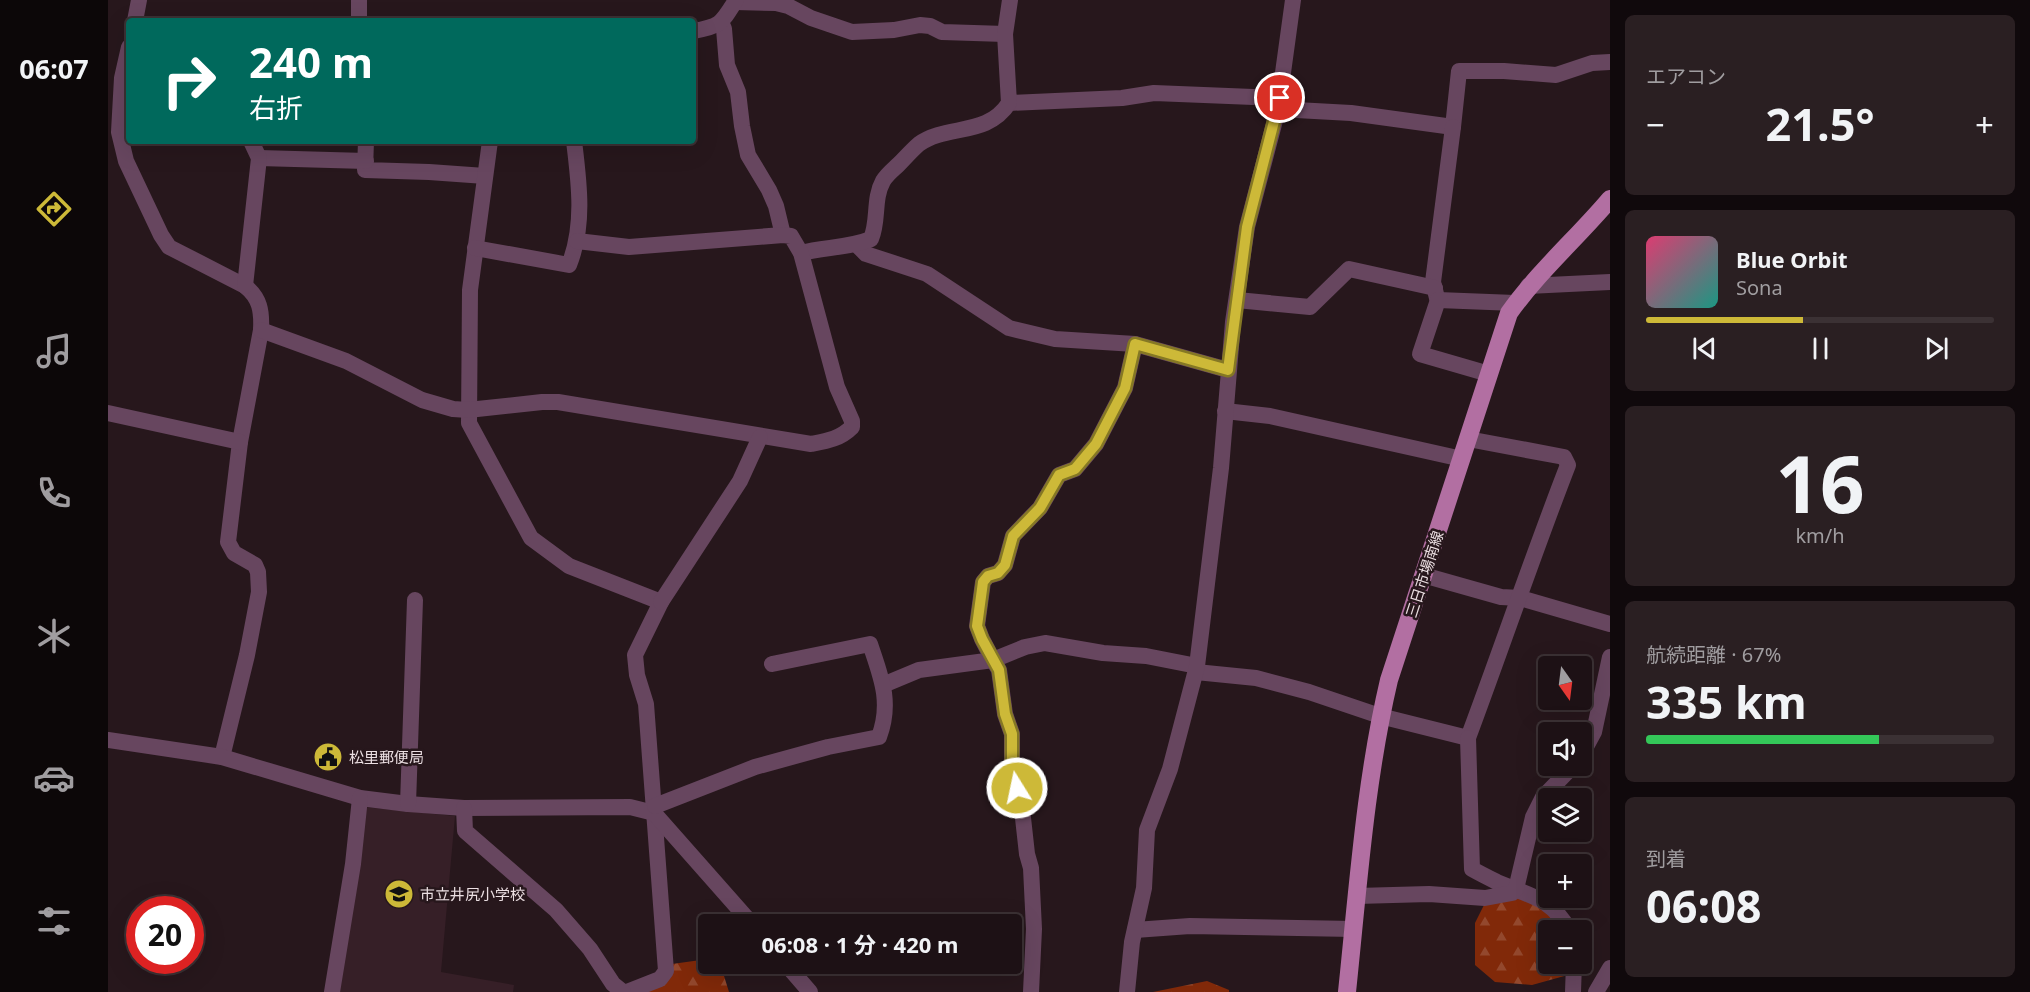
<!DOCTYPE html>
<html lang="ja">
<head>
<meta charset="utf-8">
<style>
  :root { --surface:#1d1115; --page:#2a1f22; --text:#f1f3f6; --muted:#a09da0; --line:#3b3134; --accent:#cdb938 }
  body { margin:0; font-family:"Noto Sans","Noto Sans JP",sans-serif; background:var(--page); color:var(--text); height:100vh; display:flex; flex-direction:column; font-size:22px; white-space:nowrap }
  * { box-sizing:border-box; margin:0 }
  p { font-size:20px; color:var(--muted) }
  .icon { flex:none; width:33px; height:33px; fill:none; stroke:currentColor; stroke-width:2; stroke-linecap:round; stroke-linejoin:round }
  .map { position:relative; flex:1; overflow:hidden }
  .drawer { display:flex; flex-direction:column; gap:15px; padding:15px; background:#10090c; width:420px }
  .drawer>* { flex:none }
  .top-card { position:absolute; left:18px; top:18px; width:570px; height:126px; border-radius:6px; box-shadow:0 6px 24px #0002,0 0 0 2px var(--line); background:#00695c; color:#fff; overflow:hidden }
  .needle { width:39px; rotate:166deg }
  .tools { position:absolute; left:1430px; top:656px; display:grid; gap:12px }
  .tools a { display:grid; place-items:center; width:54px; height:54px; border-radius:6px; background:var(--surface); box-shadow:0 6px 24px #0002,0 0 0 2px var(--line); font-size:30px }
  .speed { position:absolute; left:18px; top:896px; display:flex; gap:12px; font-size:30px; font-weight:700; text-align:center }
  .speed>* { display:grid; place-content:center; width:78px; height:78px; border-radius:50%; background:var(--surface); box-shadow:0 6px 24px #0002,0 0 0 2px var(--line); line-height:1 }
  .speed .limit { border:9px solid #d22; background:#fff; color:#111 }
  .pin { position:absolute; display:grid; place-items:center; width:51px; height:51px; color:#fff; margin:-26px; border:3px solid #fff; border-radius:50%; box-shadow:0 2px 6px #0007 }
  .me { position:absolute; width:66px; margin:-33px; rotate:350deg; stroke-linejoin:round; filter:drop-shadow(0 0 4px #0008) }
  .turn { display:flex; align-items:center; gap:21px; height:126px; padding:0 24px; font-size:27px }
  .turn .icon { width:78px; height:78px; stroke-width:2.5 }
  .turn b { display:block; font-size:42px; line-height:51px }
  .big { font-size:45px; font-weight:700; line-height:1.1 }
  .drawer .tile { flex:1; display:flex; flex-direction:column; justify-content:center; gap:9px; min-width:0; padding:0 21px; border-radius:9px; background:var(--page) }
  .drawer .dial { align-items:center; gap:0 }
  .dial b { font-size:78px; line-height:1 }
  .song { display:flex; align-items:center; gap:18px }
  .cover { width:72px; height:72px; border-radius:9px; background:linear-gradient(135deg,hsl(340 70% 55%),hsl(170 70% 35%)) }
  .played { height:6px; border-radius:3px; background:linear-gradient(90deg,var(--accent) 45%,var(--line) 45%) }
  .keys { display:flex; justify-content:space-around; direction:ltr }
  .heat { display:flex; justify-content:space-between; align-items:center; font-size:33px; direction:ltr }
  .charge { height:9px; border-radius:4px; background:linear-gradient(90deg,#34c759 67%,var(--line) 0) }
  .trip { position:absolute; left:590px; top:914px; width:324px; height:60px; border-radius:6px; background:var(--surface); box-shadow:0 6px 24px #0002,0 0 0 2px var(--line); font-weight:700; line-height:60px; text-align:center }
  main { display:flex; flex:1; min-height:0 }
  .tabs { display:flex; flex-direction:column; width:108px; justify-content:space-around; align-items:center; background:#0c0708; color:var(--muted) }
  .tabs .icon { width:42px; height:42px }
  .tabs .on { color:var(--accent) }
  .tabs b { font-size:27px; color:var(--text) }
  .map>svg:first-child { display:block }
  .built { fill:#361f27 }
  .forest { fill:url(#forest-firs) }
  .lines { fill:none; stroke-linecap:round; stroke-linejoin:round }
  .minor { stroke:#67465f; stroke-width:16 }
  .major { stroke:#b26fa2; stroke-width:18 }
  .route-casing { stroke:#857824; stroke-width:15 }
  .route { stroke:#cdb938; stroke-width:10 }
  .labels { text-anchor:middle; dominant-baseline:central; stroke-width:5; stroke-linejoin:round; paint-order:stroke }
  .street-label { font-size:15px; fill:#ebdfe2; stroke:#27171c }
  .poi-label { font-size:15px; fill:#ebdfe2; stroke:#27171c; text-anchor:start }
</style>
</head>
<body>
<main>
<nav class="tabs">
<b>06:07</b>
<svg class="icon on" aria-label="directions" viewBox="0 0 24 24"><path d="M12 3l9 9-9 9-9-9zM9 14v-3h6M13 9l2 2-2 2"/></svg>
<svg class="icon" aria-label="music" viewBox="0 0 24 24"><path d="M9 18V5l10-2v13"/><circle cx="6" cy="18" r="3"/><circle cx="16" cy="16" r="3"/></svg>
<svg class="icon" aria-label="phone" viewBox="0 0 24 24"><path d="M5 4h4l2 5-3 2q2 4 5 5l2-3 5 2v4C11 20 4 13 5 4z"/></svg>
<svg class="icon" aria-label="climate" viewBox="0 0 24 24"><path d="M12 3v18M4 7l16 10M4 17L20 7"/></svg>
<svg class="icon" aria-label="car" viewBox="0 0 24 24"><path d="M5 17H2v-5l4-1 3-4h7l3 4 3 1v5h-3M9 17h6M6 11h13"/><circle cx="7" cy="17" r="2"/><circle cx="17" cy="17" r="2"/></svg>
<svg class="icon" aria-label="filters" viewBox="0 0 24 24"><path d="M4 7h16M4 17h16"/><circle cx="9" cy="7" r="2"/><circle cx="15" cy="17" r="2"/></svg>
</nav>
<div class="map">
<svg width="1502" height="992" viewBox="0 0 1502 992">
  <defs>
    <pattern id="forest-firs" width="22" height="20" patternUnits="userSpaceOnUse" patternTransform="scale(1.5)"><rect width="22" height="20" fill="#812909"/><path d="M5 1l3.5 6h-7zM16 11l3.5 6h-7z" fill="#93482d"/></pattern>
  </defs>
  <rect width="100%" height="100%" fill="#27171c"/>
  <!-- built -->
  <path class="built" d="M256,807L347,816L333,972L406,985L405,992H228Z"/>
  <!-- forest -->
  <g class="forest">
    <path d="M1420,896L1458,930H1440V963H1462L1460,975L1424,985L1387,982L1367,965V923L1377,903Z"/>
    <path d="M600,959V963H612L621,992H533L564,964Z"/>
    <path d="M1099,981L1121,990V992H1045Z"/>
  </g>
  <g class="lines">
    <!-- minor -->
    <g class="minor">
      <path d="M251,0V21"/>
      <path d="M627,2L668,3L680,6L703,18L744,32L786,30L812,25L822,26L834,32L897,34"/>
      <path d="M27,21L31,0"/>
      <path d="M613,22L616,29L619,65L630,92L634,126L640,155L661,190L668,206L675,235"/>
      <path d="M585,31C613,26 613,24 628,0"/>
      <path d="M21,47L14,78L11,132L18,161L53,235L61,247L137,286C152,298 154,311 153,330L132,442L120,542L126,553L147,565L150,572L151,592L139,655L114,757"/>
      <path d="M901,103L1014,98L1046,93L1172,98"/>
      <path d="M1170,109L1243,113L1345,127L1351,71H1396L1448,75L1484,63L1502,62"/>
      <path d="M258,141L257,170L321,172L377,176"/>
      <path d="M382,141L362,290L361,423L423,538L461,566L553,602L527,655L529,675L538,704L558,971L552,979L519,992"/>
      <path d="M151,158L258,161"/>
      <path d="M749,245L758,254L819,274L901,328L947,339L1027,344L1120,370"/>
      <path d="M367,248L461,265C477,225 471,182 466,141"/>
      <path d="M693,253C716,247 741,248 763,239C771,220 765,199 775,181C779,174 786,169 791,164C797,158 804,150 811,144C839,124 879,137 901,103L897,34L902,0"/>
      <path d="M137,286L151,158L143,141"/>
      <path d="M1420,286L1502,282"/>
      <path d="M1329,298L1325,282L1345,127"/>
      <path d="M1129,300L1202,307L1241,269L1327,288"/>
      <path d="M153,330L238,361L314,400L345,409L360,410L434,402H450L703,444C719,441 732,439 744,427V421L729,387L693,253L683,236L675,235L521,247L469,241"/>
      <path d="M1381,374L1312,354L1330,300L1407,303"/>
      <path d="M1117,411L1162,416L1354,459"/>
      <path d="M0,413L132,442"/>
      <path d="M1315,575L1393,597L1412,598L1502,624"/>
      <path d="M553,602L632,481L652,437"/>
      <path d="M1088,672L1148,678L1201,692L1272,716L1360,738C1394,647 1425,555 1460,465L1456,457L1360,439"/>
      <path d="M775,685L811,670L885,660L874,639L869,626L875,582L880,576L890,573L897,565L905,536L932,508L951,475L967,469L988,444L1017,388L1027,344"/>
      <path d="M1360,738L1364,869C1373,874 1381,878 1389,882C1421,896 1443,897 1461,930"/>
      <path d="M0,740L114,757L252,798L300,804L356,808L522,807L546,813L644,924"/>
      <path d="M1473,756L1486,732L1502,657"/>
      <path d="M300,804L307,600"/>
      <path d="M547,806L647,767L720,747L771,737C784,702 773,677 762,644L664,664"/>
      <path d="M356,808L357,831L448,910L482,949L505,984L515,992"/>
      <path d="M1249,896L1321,894L1377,898L1404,893L1408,889L1425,817L1435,797L1466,765"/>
      <path d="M1027,930L1082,926L1246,929"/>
      <path d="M677,963L702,992"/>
      <path d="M224,992L245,864L252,798"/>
      <path d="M923,992L926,929L923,868L919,854L913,800L904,765V734L897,714L891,670L885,660L917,647L937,643L995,653L1038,656L1089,666"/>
      <path d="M1019,992L1024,942L1036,888L1039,830L1062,769L1089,666L1113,468L1125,322L1139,227L1170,109L1185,0"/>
      <path d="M1465,992L1466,963"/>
      <path d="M1488,992L1502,968"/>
    </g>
    <!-- major -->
    <path class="major" d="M1239,992C1250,888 1257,782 1281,680L1401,313C1431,271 1469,238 1502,199"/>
  </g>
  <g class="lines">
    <!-- route casing -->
    <g class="route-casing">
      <path id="route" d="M909,788L904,765V734L897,714L891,670L874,639L869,626L875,582L880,576L890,573L897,565L905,536L932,508L951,475L967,469L988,444L1017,388L1027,344L1120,370L1139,227L1172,98"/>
    </g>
    <!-- route -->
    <use href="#route" class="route"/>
  </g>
  <!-- icons -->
  <defs>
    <g id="civic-disc" transform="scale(1.5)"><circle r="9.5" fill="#cdb938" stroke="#27171c"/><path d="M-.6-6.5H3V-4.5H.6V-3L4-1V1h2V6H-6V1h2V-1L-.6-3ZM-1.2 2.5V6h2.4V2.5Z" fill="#111"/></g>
    <g id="school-disc" transform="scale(1.5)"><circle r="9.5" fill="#cdb938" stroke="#27171c"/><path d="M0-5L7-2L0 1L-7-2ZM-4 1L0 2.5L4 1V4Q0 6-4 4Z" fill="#111"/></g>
  </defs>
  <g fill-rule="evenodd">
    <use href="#civic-disc" x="220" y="757"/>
    <use href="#school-disc" x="291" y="894"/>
  </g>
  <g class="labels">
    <!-- street labels -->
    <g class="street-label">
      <text transform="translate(1316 574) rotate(-72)">三日市場南線</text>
    </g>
    <!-- poi labels -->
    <g class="poi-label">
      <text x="241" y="757">松里郵便局</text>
      <text x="312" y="894">市立井尻小学校</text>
    </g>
  </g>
</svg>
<div class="tools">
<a><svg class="needle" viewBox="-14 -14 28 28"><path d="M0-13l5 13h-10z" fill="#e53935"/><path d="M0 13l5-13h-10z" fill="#a09da0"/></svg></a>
<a><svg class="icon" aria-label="sound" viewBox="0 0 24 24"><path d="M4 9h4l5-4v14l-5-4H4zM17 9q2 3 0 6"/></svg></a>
<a><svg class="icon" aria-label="layers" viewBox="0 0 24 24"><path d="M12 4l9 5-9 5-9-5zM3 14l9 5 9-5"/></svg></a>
<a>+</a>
<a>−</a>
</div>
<div class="speed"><div class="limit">20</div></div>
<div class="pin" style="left:1172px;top:98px;background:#d93025"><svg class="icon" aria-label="arrive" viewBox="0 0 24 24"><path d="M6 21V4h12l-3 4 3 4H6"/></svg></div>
<svg class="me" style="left:909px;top:788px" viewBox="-20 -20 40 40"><circle r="17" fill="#cdb938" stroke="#fff" stroke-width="3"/><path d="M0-11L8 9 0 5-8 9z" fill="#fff"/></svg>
<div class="trip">06:08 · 1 分 · 420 m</div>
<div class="top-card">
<div class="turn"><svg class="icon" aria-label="right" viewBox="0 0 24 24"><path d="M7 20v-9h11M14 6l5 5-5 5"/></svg><div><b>240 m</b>右折</div></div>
</div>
</div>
<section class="drawer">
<div class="tile"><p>エアコン</p>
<div class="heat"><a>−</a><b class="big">21.5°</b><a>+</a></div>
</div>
<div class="tile">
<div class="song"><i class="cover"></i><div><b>Blue Orbit</b><p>Sona</p></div></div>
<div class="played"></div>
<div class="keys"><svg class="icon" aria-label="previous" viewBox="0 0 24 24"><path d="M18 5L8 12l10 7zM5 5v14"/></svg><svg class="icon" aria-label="pause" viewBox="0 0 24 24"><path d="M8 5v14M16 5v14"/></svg><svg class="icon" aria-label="next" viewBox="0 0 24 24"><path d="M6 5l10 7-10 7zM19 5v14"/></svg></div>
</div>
<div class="tile dial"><b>16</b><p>km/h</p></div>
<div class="tile"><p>航続距離 · 67%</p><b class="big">335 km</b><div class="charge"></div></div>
<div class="tile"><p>到着</p><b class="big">06:08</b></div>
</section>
</main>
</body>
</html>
